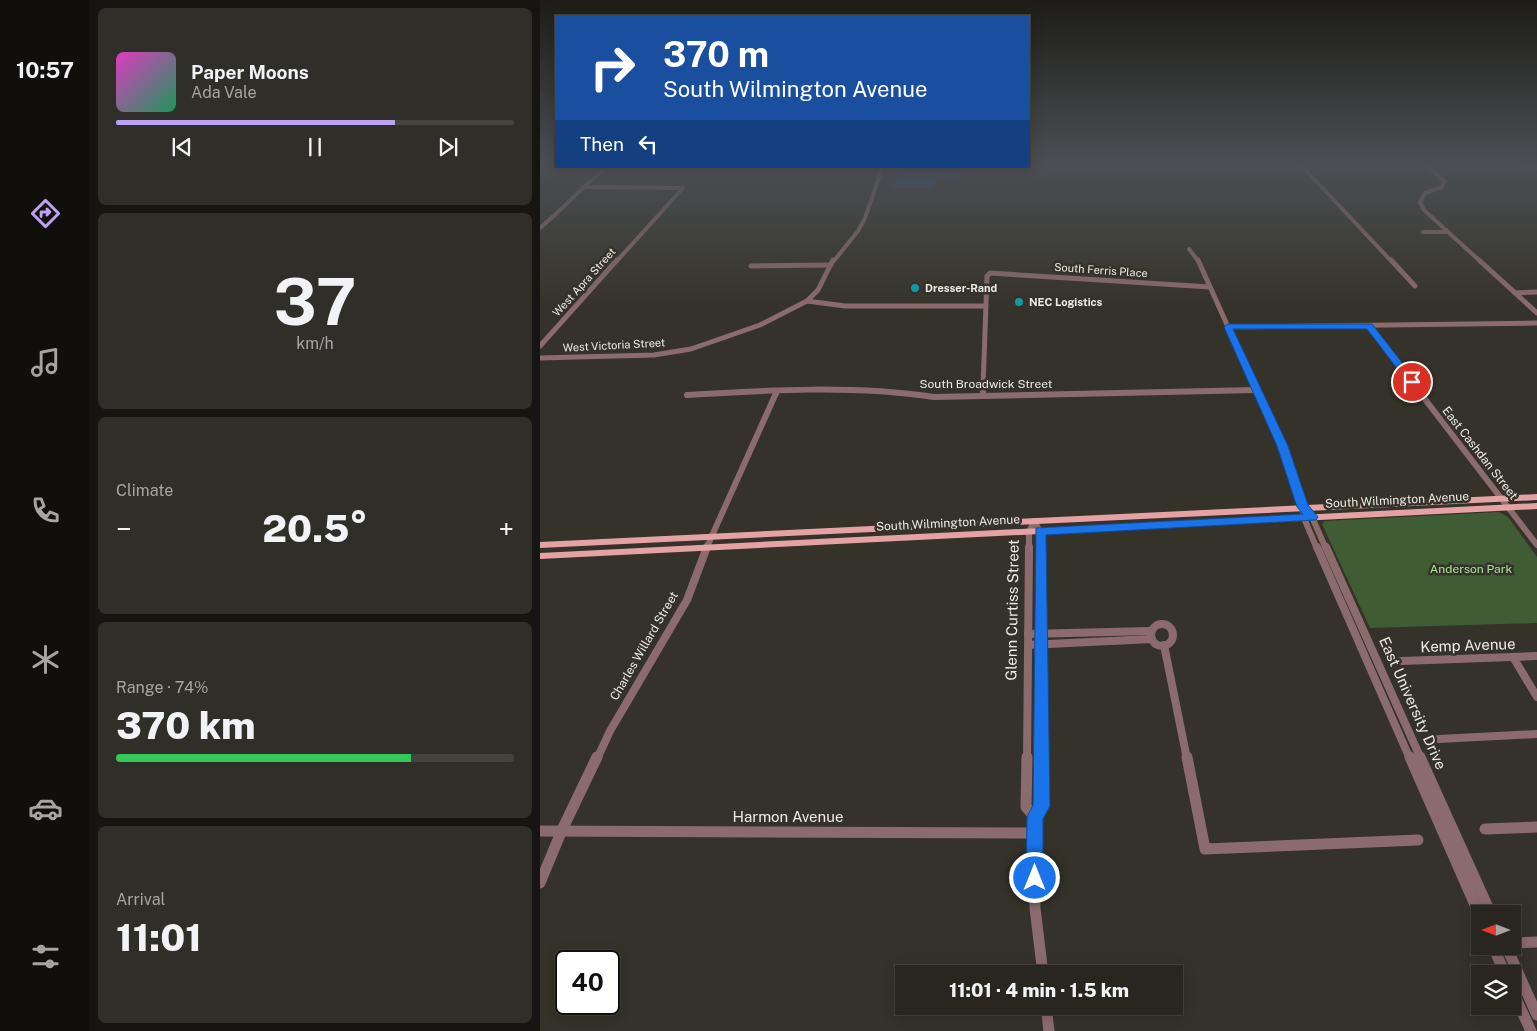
<!DOCTYPE html>
<html lang="en">
<head>
<meta charset="utf-8">
<style>
  :root { --surface:#28261f; --page:#302e28; --text:#f1f3f6; --muted:#a5a5a4; --line:#44433d; --accent:#bca0f2 }
  body { margin:0; font-family:"Public Sans",sans-serif; background:var(--page); color:var(--text); height:100vh; display:flex; flex-direction:column; font-size:19px; white-space:nowrap }
  * { box-sizing:border-box; margin:0 }
  p { font-size:16px; color:var(--muted) }
  .icon { flex:none; width:28px; height:28px; fill:none; stroke:currentColor; stroke-width:2; stroke-linecap:round; stroke-linejoin:round }
  .map { position:relative; flex:1; overflow:hidden }
  .drawer { display:flex; flex-direction:column; gap:8px; padding:8px; background:#161511; width:450px }
  .drawer>* { flex:none }
  .hud { position:absolute; left:15px; top:15px; width:475px; height:152px; border-radius:0px; box-shadow:0 2px 12px #0003,0 0 0 1px var(--line); background:#1a4fa0; color:#fff; overflow:hidden }
  .needle { width:32px; rotate:270deg }
  .fabs { position:absolute; left:931px; top:905px; display:grid; gap:10px }
  .fabs a { display:grid; place-items:center; width:50px; height:50px; border-radius:0px; background:var(--surface); box-shadow:0 2px 12px #0003,0 0 0 1px var(--line); font-size:25px }
  .speed { position:absolute; left:15px; top:950px; display:flex; gap:10px; font-size:25px; font-weight:700; text-align:center }
  .speed>* { display:grid; place-content:center; width:65px; height:65px; border-radius:50%; background:var(--surface); box-shadow:0 2px 12px #0003,0 0 0 1px var(--line); line-height:1 }
  .speed .limit { border:2px solid #111; border-radius:8px; background:#fff; color:#111 }
  .pin { position:absolute; display:grid; place-items:center; width:42px; height:42px; color:#fff; margin:-21px; border:2px solid #fff; border-radius:50%; box-shadow:0 1px 5px #0007 }
  .me { position:absolute; width:55px; margin:-28px; rotate:0deg; stroke-linejoin:round; filter:drop-shadow(0 0 4px #0008) }
  .turn { display:flex; align-items:center; gap:18px; height:105px; padding:0 25px; font-size:22px }
  .turn .icon { width:65px; height:65px; stroke-width:2.5 }
  .turn b { display:block; font-size:35px; line-height:42px }
  .then { display:flex; align-items:center; height:48px; padding:0 25px; background:#0003; gap:10px; font-size:19px }
  .big { font-size:38px; font-weight:800; line-height:1.1 }
  .drawer .card { flex:1; display:flex; flex-direction:column; justify-content:center; gap:8px; min-width:0; padding:0 18px; border-radius:8px; background:var(--page) }
  .drawer .dial { align-items:center; gap:0 }
  .dial b { font-size:65px; line-height:1 }
  .song { display:flex; align-items:center; gap:15px }
  .cover { width:60px; height:60px; border-radius:8px; background:linear-gradient(135deg,hsl(310 70% 55%),hsl(150 70% 35%)) }
  .played { height:5px; border-radius:2px; background:linear-gradient(90deg,var(--accent) 70%,var(--line) 70%) }
  .keys { display:flex; justify-content:space-around; direction:ltr }
  .heat { display:flex; justify-content:space-between; align-items:center; font-size:28px; direction:ltr }
  .charge { height:8px; border-radius:4px; background:linear-gradient(90deg,#34c759 74%,var(--line) 0) }
  .trip { position:absolute; left:355px; top:965px; width:288px; height:50px; border-radius:0px; background:var(--surface); box-shadow:0 2px 12px #0003,0 0 0 1px var(--line); font-weight:800; line-height:50px; text-align:center }
  main { display:flex; flex:1; min-height:0 }
  .dock { display:flex; flex-direction:column; width:90px; justify-content:space-around; align-items:center; background:#100f0c; color:var(--muted) }
  .dock .icon { width:35px; height:35px }
  .dock .selected { color:var(--accent) }
  .dock b { font-size:22px; color:var(--text) }
  .map>svg:first-child { display:block }
  .green { fill:#3f5c35 }
  .water { fill:#28497c }
  .lines { fill:none; stroke-linecap:round; stroke-linejoin:round }
  .minor-far4 { stroke:#8c6b6c; stroke-width:4 }
  .minor-far3 { stroke:#8c6b6c; stroke-width:5 }
  .minor-far2 { stroke:#8c6b6c; stroke-width:6 }
  .minor-far1 { stroke:#8c6b6c; stroke-width:8 }
  .minor { stroke:#8c6b6c; stroke-width:11 }
  .major { fill:#e5a2a5; fill-rule:evenodd }
  .route { fill:#1a73e8; stroke:#114b97 }
  .culture-dot { fill:#0f9aa8; stroke:#353229; stroke-width:2 }
  .labels { text-anchor:middle; dominant-baseline:central; stroke-width:5; stroke-linejoin:round; paint-order:stroke }
  .far-street-label { font-size:11px; fill:#eceae4; stroke:#353229 }
  .far-poi-label { font-size:11px; font-weight:bold; fill:#eceae4; stroke:#353229; text-anchor:start }
  .street-label { font-size:12px; fill:#eceae4; stroke:#353229 }
  .park-label { font-size:12px; fill:#a6e494; stroke:#353229 }
  .near-street-label { font-size:15px; fill:#eceae4; stroke:#353229 }
</style>
</head>
<body>
<main>
<nav class="dock">
<b>10:57</b>
<svg class="icon selected" aria-label="directions" viewBox="0 0 24 24"><path d="M12 3l9 9-9 9-9-9zM9 14v-3h6M13 9l2 2-2 2"/></svg>
<svg class="icon" aria-label="music" viewBox="0 0 24 24"><path d="M9 18V5l10-2v13"/><circle cx="6" cy="18" r="3"/><circle cx="16" cy="16" r="3"/></svg>
<svg class="icon" aria-label="phone" viewBox="0 0 24 24"><path d="M5 4h4l2 5-3 2q2 4 5 5l2-3 5 2v4C11 20 4 13 5 4z"/></svg>
<svg class="icon" aria-label="climate" viewBox="0 0 24 24"><path d="M12 3v18M4 7l16 10M4 17L20 7"/></svg>
<svg class="icon" aria-label="car" viewBox="0 0 24 24"><path d="M5 17H2v-5l4-1 3-4h7l3 4 3 1v5h-3M9 17h6M6 11h13"/><circle cx="7" cy="17" r="2"/><circle cx="17" cy="17" r="2"/></svg>
<svg class="icon" aria-label="filters" viewBox="0 0 24 24"><path d="M4 7h16M4 17h16"/><circle cx="9" cy="7" r="2"/><circle cx="15" cy="17" r="2"/></svg>
</nav>
<section class="drawer">
<div class="card">
<div class="song"><i class="cover"></i><div><b>Paper Moons</b><p>Ada Vale</p></div></div>
<div class="played"></div>
<div class="keys"><svg class="icon" aria-label="previous" viewBox="0 0 24 24"><path d="M18 5L8 12l10 7zM5 5v14"/></svg><svg class="icon" aria-label="pause" viewBox="0 0 24 24"><path d="M8 5v14M16 5v14"/></svg><svg class="icon" aria-label="next" viewBox="0 0 24 24"><path d="M6 5l10 7-10 7zM19 5v14"/></svg></div>
</div>
<div class="card dial"><b>37</b><p>km/h</p></div>
<div class="card"><p>Climate</p>
<div class="heat"><a>−</a><b class="big">20.5°</b><a>+</a></div>
</div>
<div class="card"><p>Range · 74%</p><b class="big">370 km</b><div class="charge"></div></div>
<div class="card"><p>Arrival</p><b class="big">11:01</b></div>
</section>
<div class="map">
<svg width="997" height="1031" viewBox="0 0 997 1031">
  <rect width="100%" height="100%" fill="#353229"/>
  <!-- green -->
  <path class="green" d="M959,512L968,517L997,557V623L830,628L782,524L785,521Z"/>
  <!-- water -->
  <path class="water" d="M364,170L408,171L425,175L417,178L399,179L393,188H352L359,173Z"/>
  <g class="lines">
    <!-- minor-far4 -->
    <g class="minor-far4">
      <path d="M761,165L852,262"/>
      <path d="M887,165L904,181L902,187L885,193L880,202L884,210L941,262"/>
      <path d="M982,165L997,168"/>
      <path d="M43,187L143,188"/>
      <path d="M0,228C24,208 44,185 68,166"/>
      <path d="M883,232H908"/>
      <path d="M649,249L659,262"/>
      <path d="M76,262L143,188"/>
      <path d="M293,262L318,231L325,218L343,166"/>
    </g>
    <!-- minor-far3 -->
    <g class="minor-far3">
      <path d="M658,260L715,387"/>
      <path d="M851,260L875,286"/>
      <path d="M939,260L997,313"/>
      <path d="M211,266L291,265"/>
      <path d="M975,293L997,292"/>
      <path d="M267,301L305,306H444"/>
      <path d="M829,326L875,387"/>
      <path d="M688,327L997,323"/>
      <path d="M0,346L77,260"/>
      <path d="M0,358L114,355L151,349L220,325L267,301L278,290L293,260"/>
      <path d="M443,387L447,276L450,273L670,287"/>
    </g>
    <!-- minor-far2 -->
    <g class="minor-far2">
      <path d="M715,385L741,443L763,507L764,518L777,549"/>
      <path d="M874,385L997,545"/>
      <path d="M147,395C229,390 313,385 394,397L716,390"/>
      <path d="M443,396V385"/>
      <path d="M763,507L772,517L786,549"/>
      <path d="M494,521L500,531L501,549"/>
      <path d="M166,549L237,391"/>
      <path d="M489,549V532L494,521"/>
    </g>
    <!-- minor-far1 -->
    <g class="minor-far1">
      <path d="M501,547L502,759"/>
      <path d="M777,547L870,759"/>
      <path d="M786,547L881,759"/>
      <circle cx="622" cy="635" r="11"/>
      <path d="M488,634L610,631"/>
      <path d="M488,645L612,639"/>
      <path d="M624,645L647,759"/>
      <path d="M973,657L997,697"/>
      <path d="M861,661L997,656"/>
      <path d="M899,739L997,734"/>
      <path d="M57,759L70,731L147,600L167,547"/>
      <path d="M487,759L489,547"/>
    </g>
    <!-- minor -->
    <g class="minor">
      <path d="M487,757L486,807L495,817"/>
      <path d="M502,757V806L495,817L494,863L495,908L503,974"/>
      <path d="M647,757L665,849L878,840"/>
      <path d="M870,757L940,916"/>
      <path d="M880,757L951,914"/>
      <path d="M945,829L997,827"/>
      <path d="M0,831L495,833"/>
      <path d="M0,883L22,830L57,757"/>
      <path d="M972,943L997,942"/>
      <path d="M953,946L965,974"/>
      <path d="M966,946L997,1015"/>
      <path d="M972,990L991,1031"/>
      <path d="M506,1006L509,1031"/>
    </g>
    <!-- major -->
    <g class="major">
      <path d="M997,494V500L0,548V542Z"/>
      <path d="M997,503V509L0,559V553Z"/>
    </g>
  </g>
  <!-- sky -->
  <linearGradient id="sky" x2="0" y2="1"><stop stop-color="#1d1c17"/><stop offset="0.53" stop-color="#4b4f54"/><stop offset="1" stop-color="#4b4f54" stop-opacity="0"/></linearGradient>
  <rect width="997" height="309" fill="url(#sky)"/>
  <!-- route -->
  <path class="route" d="M688,324H832L877,382L869,384L827,329H693L748,446L768,505L778,517L776,520L506,535L510,806L503,819V878L501,884L495,887L488,884L486,878L487,817L493,805L496,528L763,514L757,507L737,446L684,327Z"/>
  <!-- markers -->
  <g class="culture-dot">
    <circle cx="375" cy="288" r="5"/>
    <circle cx="479" cy="302" r="5"/>
  </g>
  <g class="labels">
    <!-- far-street labels -->
    <g class="far-street-label">
      <text transform="translate(561 270) rotate(4)">South Ferris Place</text>
      <text transform="translate(44 282) rotate(-48)">West Apra Street</text>
      <text transform="translate(74 345) rotate(-3)">West Victoria Street</text>
    </g>
    <!-- far-poi labels -->
    <g class="far-poi-label">
      <text x="385" y="288">Dresser-Rand</text>
      <text x="489" y="302">NEC Logistics</text>
    </g>
    <!-- street labels -->
    <g class="street-label">
      <text x="446" y="384">South Broadwick Street</text>
      <text transform="translate(940 453) rotate(52)">East Cashdan Street</text>
      <text transform="translate(857 500) rotate(-3)">South Wilmington Avenue</text>
      <text transform="translate(408 523) rotate(-3)">South Wilmington Avenue</text>
      <text transform="translate(104 646) rotate(-60)">Charles Willard Street</text>
    </g>
    <!-- park labels -->
    <g class="park-label">
      <text x="931" y="569">Anderson Park</text>
    </g>
    <!-- near-street labels -->
    <g class="near-street-label">
      <text transform="translate(472 610) rotate(-89)">Glenn Curtiss Street</text>
      <text transform="translate(928 645) rotate(-2)">Kemp Avenue</text>
      <text transform="translate(873 703) rotate(66)">East University Drive</text>
      <text x="248" y="816">Harmon Avenue</text>
    </g>
  </g>
</svg>
<div class="fabs">
<a><svg class="needle" viewBox="-14 -14 28 28"><path d="M0-13l5 13h-10z" fill="#e53935"/><path d="M0 13l5-13h-10z" fill="#a5a5a4"/></svg></a>
<a><svg class="icon" aria-label="layers" viewBox="0 0 24 24"><path d="M12 4l9 5-9 5-9-5zM3 14l9 5 9-5"/></svg></a>
</div>
<div class="speed"><div class="limit">40</div></div>
<div class="pin" style="left:872px;top:382px;background:#d93025"><svg class="icon" aria-label="arrive" viewBox="0 0 24 24"><path d="M6 21V4h12l-3 4 3 4H6"/></svg></div>
<svg class="me" style="left:495px;top:878px" viewBox="-20 -20 40 40"><circle r="17" fill="#1a73e8" stroke="#fff" stroke-width="3"/><path d="M0-11L8 9 0 5-8 9z" fill="#fff"/></svg>
<div class="trip">11:01 · 4 min · 1.5 km</div>
<div class="hud">
<div class="turn"><svg class="icon" aria-label="right" viewBox="0 0 24 24"><path d="M7 20v-9h11M14 6l5 5-5 5"/></svg><div><b>370 m</b>South Wilmington Avenue</div></div>
<div class="then">Then<svg class="icon" aria-label="left" viewBox="0 0 24 24"><path d="M17 20v-9H6M10 6l-5 5 5 5"/></svg></div>
</div>
</div>
</main>
</body>
</html>
